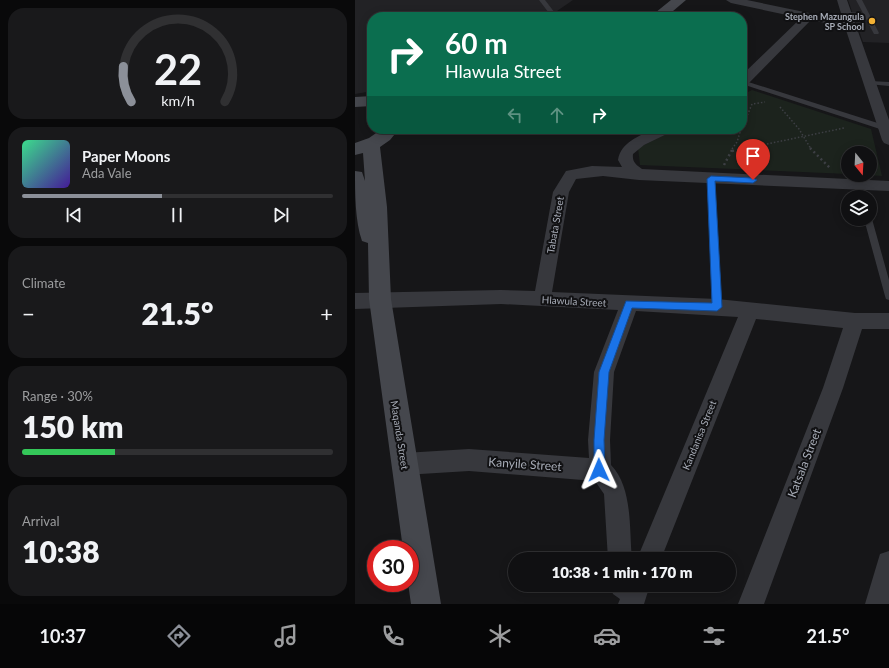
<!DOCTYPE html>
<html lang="en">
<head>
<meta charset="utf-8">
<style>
  :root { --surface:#101012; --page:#19191b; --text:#f1f3f6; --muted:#9c9d9f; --line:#303032; --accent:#8c9099 }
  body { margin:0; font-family:Lato,sans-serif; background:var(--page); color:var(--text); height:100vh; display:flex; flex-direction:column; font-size:15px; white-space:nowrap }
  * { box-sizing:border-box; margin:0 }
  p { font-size:13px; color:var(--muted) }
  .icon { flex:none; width:22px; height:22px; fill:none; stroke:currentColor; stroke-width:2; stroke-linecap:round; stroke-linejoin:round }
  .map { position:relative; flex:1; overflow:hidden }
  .sheet { display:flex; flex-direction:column; gap:8px; padding:8px; background:#09090a; width:355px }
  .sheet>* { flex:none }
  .hud { position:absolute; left:12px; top:12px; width:380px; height:122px; border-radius:16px; box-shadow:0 2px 10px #0003,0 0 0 1px var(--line); background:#0b6e4f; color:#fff; overflow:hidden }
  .needle { width:26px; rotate:162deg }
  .fabs { position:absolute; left:486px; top:146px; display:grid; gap:8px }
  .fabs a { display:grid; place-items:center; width:36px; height:36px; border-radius:50%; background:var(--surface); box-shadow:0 2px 10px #0003,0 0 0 1px var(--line); font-size:20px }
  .speed { position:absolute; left:12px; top:540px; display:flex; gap:8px; font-size:20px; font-weight:700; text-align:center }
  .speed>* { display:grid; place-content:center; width:52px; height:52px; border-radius:50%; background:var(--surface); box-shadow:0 2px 10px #0003,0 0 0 1px var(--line); line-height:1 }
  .speed .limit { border:6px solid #d22; background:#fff; color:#111 }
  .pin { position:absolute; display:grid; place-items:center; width:34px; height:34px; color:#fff; margin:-41px -17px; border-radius:50% 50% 50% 0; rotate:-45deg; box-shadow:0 0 4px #0007 }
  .pin .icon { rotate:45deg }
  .me { position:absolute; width:44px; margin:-22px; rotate:359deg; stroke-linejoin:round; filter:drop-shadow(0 0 3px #0008) }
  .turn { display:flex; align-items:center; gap:14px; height:84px; padding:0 12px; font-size:18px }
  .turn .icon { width:52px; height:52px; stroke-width:2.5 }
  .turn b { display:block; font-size:28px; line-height:34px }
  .lanes { display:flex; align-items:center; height:38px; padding:0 12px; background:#0003; justify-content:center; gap:20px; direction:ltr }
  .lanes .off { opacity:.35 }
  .big { font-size:30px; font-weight:800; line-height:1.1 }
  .sheet .card { flex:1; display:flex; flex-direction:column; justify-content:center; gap:6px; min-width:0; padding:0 14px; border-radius:16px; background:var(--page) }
  .sheet .dial { align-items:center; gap:0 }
  .dial svg { height:104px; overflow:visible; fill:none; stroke:var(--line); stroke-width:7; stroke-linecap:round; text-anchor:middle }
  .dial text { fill:var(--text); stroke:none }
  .song { display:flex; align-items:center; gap:12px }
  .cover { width:48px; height:48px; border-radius:6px; background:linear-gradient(135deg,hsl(150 70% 55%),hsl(260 70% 35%)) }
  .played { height:4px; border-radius:2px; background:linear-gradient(90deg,var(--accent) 45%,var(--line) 45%) }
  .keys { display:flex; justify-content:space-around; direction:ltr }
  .heat { display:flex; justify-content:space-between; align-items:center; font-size:22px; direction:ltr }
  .charge { height:6px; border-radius:3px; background:linear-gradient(90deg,#34c759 30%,var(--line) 0) }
  .trip { position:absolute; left:153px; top:552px; width:228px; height:40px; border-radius:20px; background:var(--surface); box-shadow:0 2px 10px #0003,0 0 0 1px var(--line); font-weight:800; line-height:40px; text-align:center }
  .tabs { display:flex; height:64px; justify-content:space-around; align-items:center; background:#060607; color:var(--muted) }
  .tabs .icon { width:28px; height:28px }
  .tabs .on { color:var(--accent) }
  .tabs b { font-size:18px; color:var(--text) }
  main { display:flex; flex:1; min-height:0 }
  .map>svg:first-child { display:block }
  .built { fill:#222225 }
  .green { fill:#1c231d }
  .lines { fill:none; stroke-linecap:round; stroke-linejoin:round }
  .path-far1 { stroke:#3d3f44; stroke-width:1.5; stroke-dasharray:1.5 2; stroke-linecap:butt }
  .path { stroke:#3d3f44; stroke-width:2.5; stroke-dasharray:2 3; stroke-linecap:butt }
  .lane { fill:#37383d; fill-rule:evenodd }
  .street { fill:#37383d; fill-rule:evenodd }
  .secondary { fill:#45474d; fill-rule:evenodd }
  .route { fill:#1a73e8; stroke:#114b97 }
  .poi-dot { fill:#f2b134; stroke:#111113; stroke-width:1.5 }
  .labels { text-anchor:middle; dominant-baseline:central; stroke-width:4; stroke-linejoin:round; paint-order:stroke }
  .far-poi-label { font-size:9px; font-weight:bold; fill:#a8adb8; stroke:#111113; text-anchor:end }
  .street-label { font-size:10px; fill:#a8adb8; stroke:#111113 }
  .near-street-label { font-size:12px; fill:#a8adb8; stroke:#111113 }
</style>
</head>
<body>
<main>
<section class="sheet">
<div class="card dial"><svg viewBox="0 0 100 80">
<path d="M14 69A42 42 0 1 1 86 69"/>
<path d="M14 69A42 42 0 0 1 8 42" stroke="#8c9099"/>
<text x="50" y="56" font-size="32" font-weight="700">22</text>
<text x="50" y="72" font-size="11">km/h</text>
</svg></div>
<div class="card">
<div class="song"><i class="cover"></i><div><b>Paper Moons</b><p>Ada Vale</p></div></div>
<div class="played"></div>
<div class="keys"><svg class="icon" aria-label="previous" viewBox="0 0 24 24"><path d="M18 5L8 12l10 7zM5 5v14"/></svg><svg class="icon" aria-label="pause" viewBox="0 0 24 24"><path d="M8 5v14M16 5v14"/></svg><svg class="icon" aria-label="next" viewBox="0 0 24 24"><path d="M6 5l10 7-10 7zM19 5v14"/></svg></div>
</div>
<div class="card"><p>Climate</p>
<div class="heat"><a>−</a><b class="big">21.5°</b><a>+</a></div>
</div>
<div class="card"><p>Range · 30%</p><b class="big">150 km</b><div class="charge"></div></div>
<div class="card"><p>Arrival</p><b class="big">10:38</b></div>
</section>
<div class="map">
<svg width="534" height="604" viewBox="0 0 534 604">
  <rect width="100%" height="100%" fill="#161618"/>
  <!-- built -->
  <g class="built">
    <path d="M0,0H218L202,11L210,17H17V91L0,94Z"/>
    <path d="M493,0H534V43L508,42Z"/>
  </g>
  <!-- green -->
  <path class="green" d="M397,90L516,129L527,176L514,175L515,153H493V174L285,165L283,148L321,129H387V95Z"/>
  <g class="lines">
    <!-- path-far1 -->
    <g class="path-far1">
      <path d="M425,107L444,129L456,149"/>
      <path d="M387,128L397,104L410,102"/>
      <path d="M377,149L382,142L386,129"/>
      <path d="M388,149L489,128"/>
    </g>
    <!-- path -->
    <g class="path">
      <path d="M455,148L476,169"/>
      <path d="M377,151L393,148"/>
      <path d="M369,165L378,148"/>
    </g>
    <!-- lane -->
    <g class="lane">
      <path d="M184,0H190L203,17H197Z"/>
      <path d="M501,0H507L524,33L523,34H519L510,17L492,16L489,14L492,12L508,13Z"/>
      <path d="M387,80L532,126L533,128L530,130H528L387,84Z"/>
      <path d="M515,81L534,82V86L513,84V82Z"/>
      <path d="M356,176L360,179L367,307L365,310H359L357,307L352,179Z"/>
      <path d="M503,182L507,185L510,197H502L499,185Z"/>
      <path d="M515,217L517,219L534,280V300L531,299L530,296L509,219H515Z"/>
    </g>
    <!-- street -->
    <g class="street">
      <path d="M371,0H392L488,20L482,0H492L534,120V145L529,143L527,140L490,27L456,20L392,85L387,86V75L446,18L376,3Z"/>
      <path d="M299,129H318L316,132L289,145L278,154C277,162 281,165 287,169L534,181V191L284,180L248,176L221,179L214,192L197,292L362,299L500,313H534V329H507L488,388L409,604H383L468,388L488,328L401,319L306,559H282L383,317L281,311L259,372L255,440L256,465C278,488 274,529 277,559H253L249,494L240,481L114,471L49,475L41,472L38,464L41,456L49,453L114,449L234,458L233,440L239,372L263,310L146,304L0,309V293L146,290L180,291L198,192L211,171L237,166L267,167L263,160C266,142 284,136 299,129Z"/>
      <path d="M534,551V604H510L525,554Z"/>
      <path d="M255,585H295L289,604H263L265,599L258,594Z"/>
    </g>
    <!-- secondary -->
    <g class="secondary">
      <path d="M316,0H331L311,17H295Z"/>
      <path d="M17,96V106L0,107V97Z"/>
      <path d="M27,129H44L35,140L25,147L32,207L36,299L86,604H56L53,583H55V549H48L14,299L13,243L7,241C0,221 0,193 0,171L7,172L10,181L8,153L0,155V143L14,138Z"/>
    </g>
  </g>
  <!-- route -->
  <path class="route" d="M356,176L398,178L402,180L398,183L360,181L367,307L362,311L277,308L254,372L249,440L250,470L248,473L244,475L241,473L239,470V440L244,372L271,301L357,303L352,179Z"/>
  <!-- markers -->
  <circle class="poi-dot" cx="517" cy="21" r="4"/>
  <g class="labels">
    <!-- far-poi labels -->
    <g class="far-poi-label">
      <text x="509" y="16">Stephen Mazungula<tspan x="509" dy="10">SP School</tspan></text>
    </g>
    <!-- street labels -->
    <g class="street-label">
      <text transform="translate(200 225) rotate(-80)">Tabata Street</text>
      <text transform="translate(219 301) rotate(3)">Hlawula Street</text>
      <text transform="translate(45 435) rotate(81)">Maqanda Street</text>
      <text transform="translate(344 435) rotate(-68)">Kandanisa Street</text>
    </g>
    <!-- near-street labels -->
    <g class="near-street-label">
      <text transform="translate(449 463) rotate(-69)">Katsala Street</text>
      <text transform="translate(170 464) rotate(4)">Kanyile Street</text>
    </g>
  </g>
</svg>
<div class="fabs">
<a><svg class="needle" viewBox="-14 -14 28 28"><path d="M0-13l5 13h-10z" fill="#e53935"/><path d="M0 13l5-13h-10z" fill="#9c9d9f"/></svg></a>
<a><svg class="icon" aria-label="layers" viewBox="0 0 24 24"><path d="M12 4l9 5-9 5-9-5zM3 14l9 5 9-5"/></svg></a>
</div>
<div class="speed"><div class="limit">30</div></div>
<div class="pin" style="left:398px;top:180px;background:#d93025"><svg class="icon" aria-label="arrive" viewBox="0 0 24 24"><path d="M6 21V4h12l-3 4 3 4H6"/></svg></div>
<svg class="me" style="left:244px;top:470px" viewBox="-20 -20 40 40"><path d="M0-17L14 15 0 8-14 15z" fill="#1a73e8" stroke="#fff" stroke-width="4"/></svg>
<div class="trip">10:38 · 1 min · 170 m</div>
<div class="hud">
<div class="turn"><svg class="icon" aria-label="right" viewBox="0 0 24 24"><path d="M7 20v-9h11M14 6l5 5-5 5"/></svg><div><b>60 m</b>Hlawula Street</div></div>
<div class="lanes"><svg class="icon off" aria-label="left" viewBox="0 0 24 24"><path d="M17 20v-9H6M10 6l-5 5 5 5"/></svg><svg class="icon off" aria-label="ahead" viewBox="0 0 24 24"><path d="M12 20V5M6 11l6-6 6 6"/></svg><svg class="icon" aria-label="right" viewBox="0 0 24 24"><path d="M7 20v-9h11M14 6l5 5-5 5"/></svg></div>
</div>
</div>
</main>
<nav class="tabs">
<b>10:37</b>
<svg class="icon on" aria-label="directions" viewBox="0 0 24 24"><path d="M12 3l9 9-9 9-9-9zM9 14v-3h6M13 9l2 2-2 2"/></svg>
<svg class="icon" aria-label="music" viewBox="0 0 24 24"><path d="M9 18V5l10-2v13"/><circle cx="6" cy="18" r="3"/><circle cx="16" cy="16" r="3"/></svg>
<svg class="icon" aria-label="phone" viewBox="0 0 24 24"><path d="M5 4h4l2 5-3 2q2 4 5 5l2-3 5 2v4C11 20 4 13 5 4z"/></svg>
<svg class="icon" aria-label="climate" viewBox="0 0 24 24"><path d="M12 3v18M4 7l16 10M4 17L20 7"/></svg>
<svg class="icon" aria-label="car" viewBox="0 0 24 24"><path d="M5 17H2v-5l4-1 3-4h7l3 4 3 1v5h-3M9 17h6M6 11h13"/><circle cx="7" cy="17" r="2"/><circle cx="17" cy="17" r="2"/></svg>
<svg class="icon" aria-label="filters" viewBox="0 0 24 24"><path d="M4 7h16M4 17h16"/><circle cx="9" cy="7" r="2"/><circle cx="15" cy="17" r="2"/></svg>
<b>21.5°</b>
</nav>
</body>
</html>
